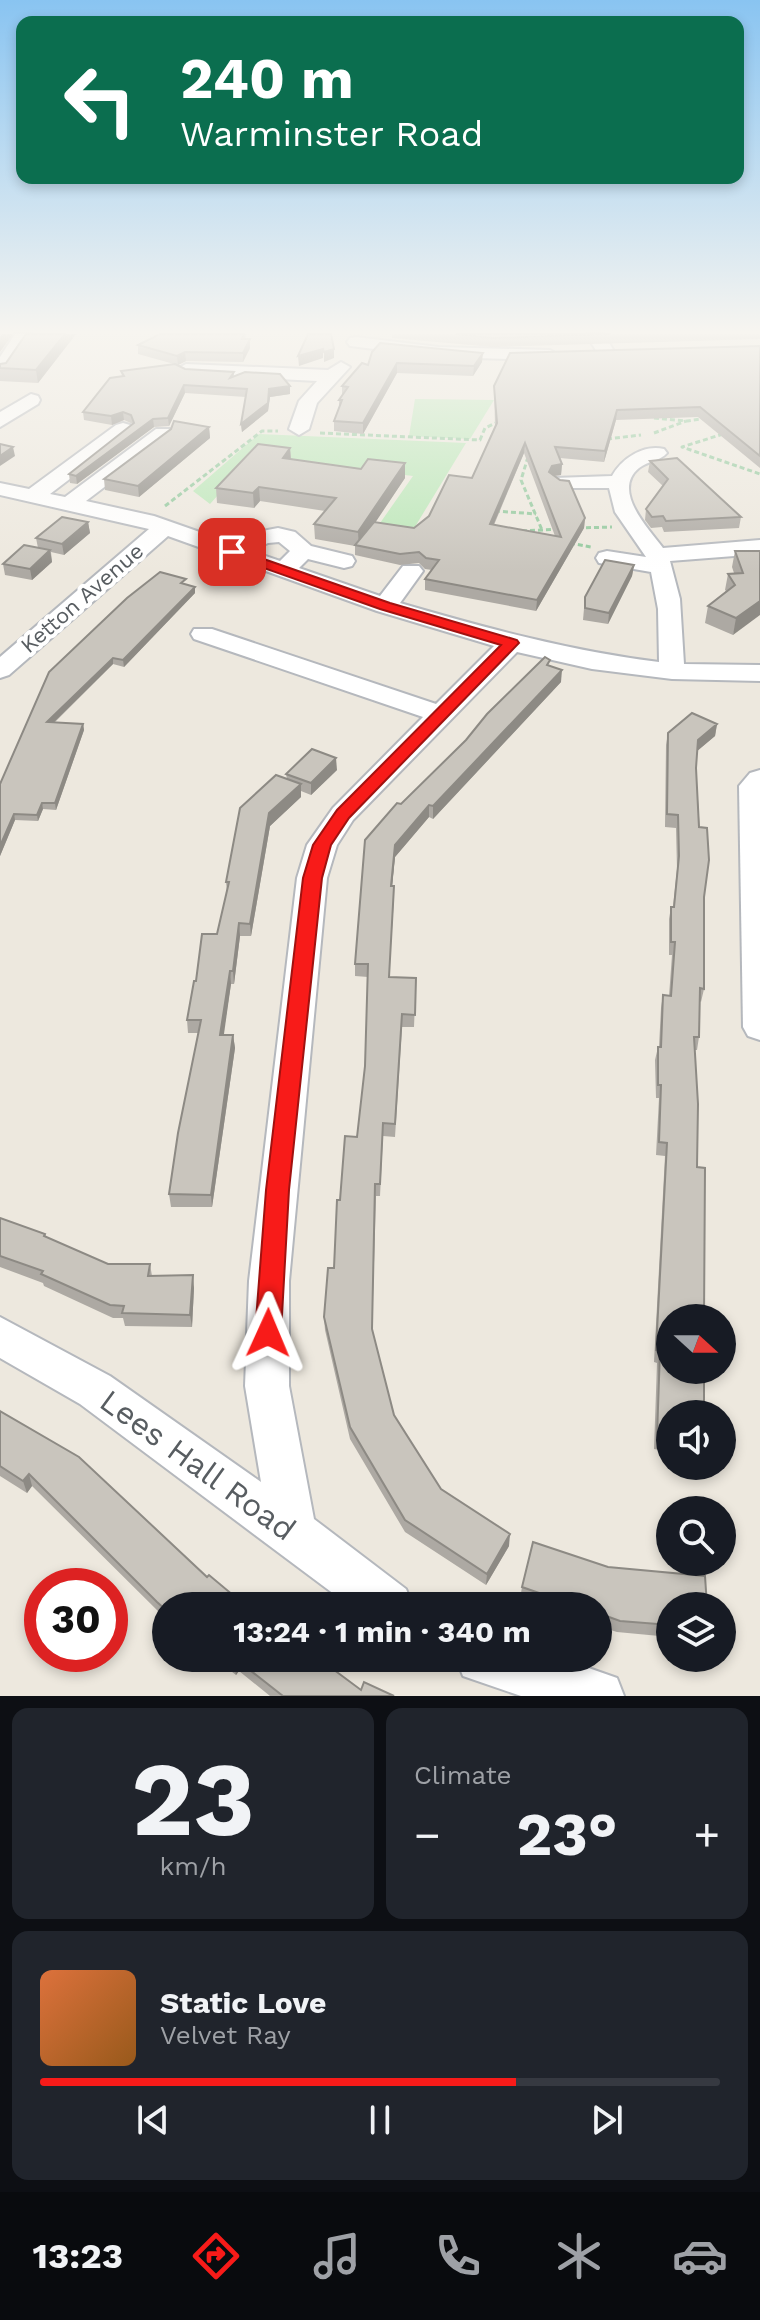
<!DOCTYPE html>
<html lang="en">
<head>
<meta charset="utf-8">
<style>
  :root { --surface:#171b24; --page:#20242c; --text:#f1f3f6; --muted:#9ea1a6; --line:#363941; --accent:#f81b19 }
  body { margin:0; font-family:"Work Sans",sans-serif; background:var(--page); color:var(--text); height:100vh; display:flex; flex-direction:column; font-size:30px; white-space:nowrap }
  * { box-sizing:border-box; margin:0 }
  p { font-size:26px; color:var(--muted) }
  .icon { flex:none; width:44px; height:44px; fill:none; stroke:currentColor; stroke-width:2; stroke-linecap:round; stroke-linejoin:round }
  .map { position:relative; height:1696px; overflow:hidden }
  .side { display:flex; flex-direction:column; gap:12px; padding:12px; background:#0d0f14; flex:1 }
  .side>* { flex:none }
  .guide { position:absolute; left:16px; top:16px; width:728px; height:168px; border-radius:16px; box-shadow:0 4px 12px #0003; background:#0b6e4f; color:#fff; overflow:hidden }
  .needle { width:52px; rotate:111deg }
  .fabs { position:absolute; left:656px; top:1304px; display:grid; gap:16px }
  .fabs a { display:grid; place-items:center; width:80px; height:80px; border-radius:50%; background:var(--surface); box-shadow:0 4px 12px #0003; font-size:40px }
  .speed { position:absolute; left:24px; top:1568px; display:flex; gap:16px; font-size:40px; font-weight:700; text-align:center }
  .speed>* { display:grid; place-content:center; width:104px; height:104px; border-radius:50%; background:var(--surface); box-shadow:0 4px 12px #0003; line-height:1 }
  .speed .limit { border:12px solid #d22; background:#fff; color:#111 }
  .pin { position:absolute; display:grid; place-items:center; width:68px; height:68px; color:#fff; margin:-34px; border-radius:16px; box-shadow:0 4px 12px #0006 }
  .me { position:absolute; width:88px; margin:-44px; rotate:1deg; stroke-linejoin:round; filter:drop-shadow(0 0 6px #0008) }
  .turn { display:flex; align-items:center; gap:28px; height:168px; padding:0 32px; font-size:36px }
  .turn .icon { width:104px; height:104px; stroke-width:2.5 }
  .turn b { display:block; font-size:56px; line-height:68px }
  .big { font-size:60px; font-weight:700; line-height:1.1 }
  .side .widget { flex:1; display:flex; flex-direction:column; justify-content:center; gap:12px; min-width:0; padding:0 28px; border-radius:16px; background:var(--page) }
  .side .dial { align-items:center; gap:0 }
  .dial b { font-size:104px; line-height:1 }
  .song { display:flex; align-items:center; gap:24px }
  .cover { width:96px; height:96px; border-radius:12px; background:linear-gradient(135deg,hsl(20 70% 55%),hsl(30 70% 35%)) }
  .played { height:8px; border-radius:4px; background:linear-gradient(90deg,var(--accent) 70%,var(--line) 70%) }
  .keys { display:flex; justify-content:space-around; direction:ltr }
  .heat { display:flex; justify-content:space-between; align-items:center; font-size:44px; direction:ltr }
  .side .tiles { flex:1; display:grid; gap:12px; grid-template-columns:1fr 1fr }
  .widget:last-child { grid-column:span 2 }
  .trip { position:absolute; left:152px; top:1592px; width:460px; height:80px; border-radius:40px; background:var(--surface); box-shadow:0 4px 12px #0003; font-weight:700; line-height:80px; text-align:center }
  .menu { display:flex; height:128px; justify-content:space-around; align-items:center; background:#090b0e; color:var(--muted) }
  .menu .icon { width:56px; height:56px }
  .menu .active { color:var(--accent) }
  .menu b { font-size:36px; color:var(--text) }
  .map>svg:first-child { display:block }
  .green { fill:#bbe7b8 }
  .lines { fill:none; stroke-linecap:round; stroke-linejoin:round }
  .minor-casing { stroke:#b5b8bd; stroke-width:4 }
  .path { stroke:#91c89c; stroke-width:3; stroke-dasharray:5 3; stroke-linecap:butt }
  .minor { fill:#fff; fill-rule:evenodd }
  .wall { fill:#ada9a3; fill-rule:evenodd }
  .shaded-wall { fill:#8d8a84 }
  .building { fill:#c9c5bd; stroke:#8d8a84; stroke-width:2; fill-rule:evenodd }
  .route { fill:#f81b19; stroke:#a11210; stroke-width:2 }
  .labels { text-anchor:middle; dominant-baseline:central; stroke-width:8; stroke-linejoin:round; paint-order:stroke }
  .far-street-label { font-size:22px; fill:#585d61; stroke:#fff }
  .near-street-label { font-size:32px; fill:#585d61; stroke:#fff }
</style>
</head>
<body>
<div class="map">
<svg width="760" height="1696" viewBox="0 0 760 1696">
  <rect width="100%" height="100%" fill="#ede8de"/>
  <!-- green -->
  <g class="green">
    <path d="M415,399L494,400L470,439L409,436Z"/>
    <path d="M259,434L466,443L413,530L378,526L413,476L253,456L210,504L193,491Z"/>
  </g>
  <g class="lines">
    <!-- minor casing -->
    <g class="minor-casing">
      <g id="minor">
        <path d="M15,334H33L6,374L0,375V357Z"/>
        <path d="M586,334H604L615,353L612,357H600Z"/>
        <path d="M356,337L439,347L550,350L559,355L550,360L439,357L350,346L347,342L350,338Z"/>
        <path d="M341,362L350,367L317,403L309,429L299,435L289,429L299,401L317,381L186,374L177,369L186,364L328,370Z"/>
        <path d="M31,394L38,396L40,400L38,404L0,427V412Z"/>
        <path d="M123,423L130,425L133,429L130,433L50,494L65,497L156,429H170L173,433L170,437L86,501L154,516L231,543L252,533L278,528L295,532L311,546L352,556L355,561L352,566L344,568L308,559L299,568L380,596L403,566H419L423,571L400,603C486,628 570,651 659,662L658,609L651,572L599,563L596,558L599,553L607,551L646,557L615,512L609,488H561L551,482L554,478L612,476C622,458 644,444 664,449L667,453C660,461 648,461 639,468C611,491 649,529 663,548L760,540V554L670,561L680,599L684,664L760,665V681L672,679L592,669L517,652L353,820L337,845L327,878L289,1281V1386L314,1519L406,1589L413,1606H350L80,1404L0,1358V1317L110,1376L261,1482L245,1386L249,1281L297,878L307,845L333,808L423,717L194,639L191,634L194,629H212L436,704L494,646L377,611L168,536L9,675L0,678V657L149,529L0,495V483L29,489L116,425ZM279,542L290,551L280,561L251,551L268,543Z"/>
        <path d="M760,770V1040L748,1036L743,1027L739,786L750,773Z"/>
        <path d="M456,1658H560L617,1678L624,1696H521L463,1676Z"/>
      </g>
    </g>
    <!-- path -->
    <g class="path">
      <path d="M654,418L687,421L707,418"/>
      <path d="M320,433L480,440L485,428L500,421"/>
      <path d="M654,433L686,421"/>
      <path d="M723,434L682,447L760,474"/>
      <path d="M607,439L641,435"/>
      <path d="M528,457L521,480L542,530"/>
      <path d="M165,506L262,431H278"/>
      <path d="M495,511L536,514"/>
      <path d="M578,528L612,527"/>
      <path d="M522,531L560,529"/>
      <path d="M570,543L591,547"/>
    </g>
    <!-- minor -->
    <use href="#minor" class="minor"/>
  </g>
  <!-- wall -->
  <g class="wall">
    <path d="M26,334H76L38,383L0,381V364L6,363Z"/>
    <path d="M160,334H247L245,339H250V348L243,362L186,361L178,365L185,369L234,372V377L290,394L270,397L268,411L242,432L241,424L246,397L185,393L169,426L154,427L77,484L70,483L69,474L133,424L124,420L112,425L84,420L83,412L122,376L121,371L174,364L138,354V345Z"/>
    <path d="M392,334H760V339L493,347L392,338Z"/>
    <path d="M760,346V468L698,417L616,420L604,462L560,458L562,464L561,475L554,476L585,518L584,528L536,611L425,590V579L432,570L425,569L419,563L400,565L355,555V546L315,539L314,524L325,511L260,501L254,508L217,503L216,488L290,448L291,459L405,478L375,522L414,528L472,478L495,426L494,386ZM524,453L555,536L494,525Z"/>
    <path d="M372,352L482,362L473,376L397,373L363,434L334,431V421L339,407V400L342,396V386L368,365Z"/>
    <path d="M209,427L210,438L139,497L105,490L104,479Z"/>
    <path d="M650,461L741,517L739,528L664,532L662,527L651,528L645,520L646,509L663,486L648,472Z"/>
    <path d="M88,522L90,533L64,555L51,552L52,562L32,580L5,575L3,564L38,548L36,538Z"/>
    <path d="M735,551H760L733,635L705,623L708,606L726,591L725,590L728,574L734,573L732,567Z"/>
    <path d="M634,565L632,576L608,624L583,620L585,597Z"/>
    <path d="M186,585L195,587V593L124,667L113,664L54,723L83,724L84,730L56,810L43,809L38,821L15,820L0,856V784L49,672Z"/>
    <path d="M549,666L561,682L433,819L429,817L395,857L392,886L394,898L389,977L416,978L414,1027H402L395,1137L383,1136L380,1196H376L372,1331L394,1415L441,1489L509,1546L486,1585L405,1532L350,1439L325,1330L324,1317L334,1268L340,1200L357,1137L365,1066L368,977L355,976V964L401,804L466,740Z"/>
    <path d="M717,724L715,736L697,751L696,768L704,897V989L701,1002L700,1001L699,1037L697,1050H695L670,1414V1452L654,1449L657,1363L654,1362L665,1156L656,1155L659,1098H656L655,1060L658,1047H659L661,1008L663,995L669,996L672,955H669V919L671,907H673L677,869L676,828L665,827L666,745L668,733Z"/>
    <path d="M337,770L311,795L301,791V797L270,826L251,936H240L234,984H231L223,1035H233L235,1048L212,1207H171L169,1194L198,1033H188L187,1020L196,981L217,934L227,891L226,882L287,779L286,774Z"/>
    <path d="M0,1218L45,1234L46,1237L108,1264H150L152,1276L194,1288L192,1327L125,1326L123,1318H113L44,1286L43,1283L0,1267Z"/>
    <path d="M0,1411L166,1606V1619L32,1486L27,1493L0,1476Z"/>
    <path d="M522,1587L670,1606V1637L617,1632L598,1626V1606H541L520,1599Z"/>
    <path d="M214,1658H318L361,1690L394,1696H270L239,1671L236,1675Z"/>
  </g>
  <!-- shaded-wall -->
  <g class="shaded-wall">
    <path d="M2,334H13L0,352V337Z"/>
    <path d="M65,334H76L38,383L36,370Z"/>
    <path d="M250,339V348L243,362V353Z"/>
    <path d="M323,349V358L299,366L298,356Z"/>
    <path d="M334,349V358L324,362V352Z"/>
    <path d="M185,352L186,361L178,365L177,356Z"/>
    <path d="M483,353L482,362L473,376L474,366Z"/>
    <path d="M397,363V373L363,434V423Z"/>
    <path d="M184,385L185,393L169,426L168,418Z"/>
    <path d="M290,386V394L270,397L268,411L242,432L241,424L269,389Z"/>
    <path d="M617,410L616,420L604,462L605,451Z"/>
    <path d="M123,412L124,420L112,425L111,416Z"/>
    <path d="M153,419L154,427L77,484L76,476Z"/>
    <path d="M209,427L210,438L139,497L138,486Z"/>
    <path d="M525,443L524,453L489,535L490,524Z"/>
    <path d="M13,447L15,456L0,466V456Z"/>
    <path d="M290,448L291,462L283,458Z"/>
    <path d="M405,463V478L359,547L358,532Z"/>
    <path d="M562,464L561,475L552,476L549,472L552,466Z"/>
    <path d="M259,487L260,501L254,508L253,493Z"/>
    <path d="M585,518L584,528L536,611L537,600Z"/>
    <path d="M88,522L90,533L64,555L62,544Z"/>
    <path d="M50,550L52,562L32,580L30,569Z"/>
    <path d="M634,565L632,576L608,624L609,613Z"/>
    <path d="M195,587V593L124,667L123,660Z"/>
    <path d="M760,601V615L733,635L736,618Z"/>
    <path d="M113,658V664L48,728L47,722Z"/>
    <path d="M562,670L561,682L433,819V806Z"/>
    <path d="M83,724L84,730L56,810L55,803Z"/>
    <path d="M717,724L715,736L696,752L698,740Z"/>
    <path d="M336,758L337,770L311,795V783Z"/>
    <path d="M301,784V797L270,826L251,936L250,924L269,813Z"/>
    <path d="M42,803L43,809L38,821L37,815Z"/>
    <path d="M429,805V817L395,857L391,898V886L395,845Z"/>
    <path d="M14,814L15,820L0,856V846Z"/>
    <path d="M239,923L240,936L234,984L233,971Z"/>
    <path d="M230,971L231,984L222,1048L220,1035Z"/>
    <path d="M233,1035L235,1048L212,1207L211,1195Z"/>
    <path d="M193,1275L194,1288L192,1327L190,1315Z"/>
    <path d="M29,1474L32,1486L27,1493L23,1481Z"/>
    <path d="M510,1534L509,1546L486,1585L487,1574Z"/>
    <path d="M237,1660L239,1671L236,1675L234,1664Z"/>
  </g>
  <!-- building -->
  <g class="building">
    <path d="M26,334H65L36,370L0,368V364L6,363Z"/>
    <path d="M160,334H244L242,339H250L243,353L185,352L177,356L138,345Z"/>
    <path d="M308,334H331L334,349L324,352L323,349L298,356Z"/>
    <path d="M456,334H611L493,338Z"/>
    <path d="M380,343L483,353L474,366L397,363L363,423L334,421L342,400H339L348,387L342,386L362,363L368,365L372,352Z"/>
    <path d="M760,346V456L700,407L617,410L605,451L555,447L562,464L552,466L549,472L560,480L569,481L585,518L537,600L425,579L439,560L426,558L419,552L400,554L355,545L374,522L414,528L429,516L449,475L472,478L497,423L494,386L510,353ZM525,443L561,537L490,524Z"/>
    <path d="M175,364L185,369L234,372L230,378L245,372L280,374L290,386L269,389L268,403L241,424L247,389L184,385L168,418L153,419L76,476L69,474L134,423L131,415L123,412L111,416L83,412L110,378L124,376L121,371Z"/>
    <path d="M174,421L209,427L138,486L104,479L171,429Z"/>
    <path d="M0,444L13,447L0,456Z"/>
    <path d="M258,444L290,448L283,458L361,469L368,459L405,463L358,532L314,524L336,498L259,487L253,493L216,488Z"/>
    <path d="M677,458L741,517L666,521L663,516L652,517L646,509L668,479L650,461Z"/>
    <path d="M62,517L88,522L62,544L36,538Z"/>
    <path d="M24,545L50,550L30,569L3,564Z"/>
    <path d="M735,551H760V601L736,618L708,606L735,585L728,574L743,573Z"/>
    <path d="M605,560L634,565L609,613L585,608V597Z"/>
    <path d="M160,572L186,579L181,583L195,587L123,660L113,658L47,722L83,724L55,803H42L37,815L14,814L0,846V784L49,672L127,598Z"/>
    <path d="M545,657L550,660L547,665L562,670L433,806L429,805L395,845L391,886H394L389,977L416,978L415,1015L402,1014L395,1124L383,1123L380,1184H375L372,1329L394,1415L441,1489L510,1534L487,1574L405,1520L350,1427L324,1317L328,1268H334L337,1200H340L345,1136L357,1137L365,1066L368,964H355L365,840L397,803L401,804L466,740L487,714Z"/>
    <path d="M692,713L717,724L698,740L696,768L699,827L707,828L709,860L704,897V989L700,988L699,1037H694L698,1104L697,1167L705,1168L704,1318H670V1370H704V1414H670V1439L657,1437L660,1350H656L667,1143L659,1142L661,1085H658V1047H661L663,995L671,996L675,942H671V907H674L679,856L678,815L667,814L668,733Z"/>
    <path d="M312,749L336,758L311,783L286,774Z"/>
    <path d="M276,775L301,784L269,813L250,924L239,923L233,971H230L220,1035H233L211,1195L169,1194L178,1133L201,1020H187L194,981H196L202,934H217L229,882H226L240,808Z"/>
    <path d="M0,1218L45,1234L44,1236L108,1264H150L148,1276L193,1275L190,1315L122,1313L124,1306L110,1305L41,1274L43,1271L0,1256Z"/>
    <path d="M0,1411L79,1457L207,1577L209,1575L246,1606H166V1610L157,1602L29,1474L23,1481L0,1466Z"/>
    <path d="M533,1542L608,1567L705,1576L707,1606H670V1625L620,1621L598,1613V1606H576L522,1587Z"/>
    <path d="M226,1658H318L361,1690L364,1682L394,1696H283L237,1660L234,1664Z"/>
  </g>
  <!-- sky -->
  <linearGradient id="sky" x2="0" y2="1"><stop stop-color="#89c4f1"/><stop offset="0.58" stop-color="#f7f5f0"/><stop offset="1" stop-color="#f7f5f0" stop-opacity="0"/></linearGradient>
  <rect width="760" height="572" fill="url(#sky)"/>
  <!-- route -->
  <path class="route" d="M232,548L390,603L517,640L519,643L349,818L331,845L322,878L289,1190L281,1333L277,1341L268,1345L259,1341L255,1333L266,1190L303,878L313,845L337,810L501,645L380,609L227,555L225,552Z"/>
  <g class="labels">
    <!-- far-street labels -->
    <g class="far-street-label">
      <text transform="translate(82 598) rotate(-41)">Ketton Avenue</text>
    </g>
    <!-- near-street labels -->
    <g class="near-street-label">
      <text transform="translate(198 1465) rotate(36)">Lees Hall Road</text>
    </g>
  </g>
</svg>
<div class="fabs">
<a><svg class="needle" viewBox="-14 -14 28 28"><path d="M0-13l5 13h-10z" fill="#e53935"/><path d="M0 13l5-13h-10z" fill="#9ea1a6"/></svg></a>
<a><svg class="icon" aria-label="sound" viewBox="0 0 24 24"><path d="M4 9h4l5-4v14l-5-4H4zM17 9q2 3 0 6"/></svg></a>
<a><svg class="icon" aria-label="search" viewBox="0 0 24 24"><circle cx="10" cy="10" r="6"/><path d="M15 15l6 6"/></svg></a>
<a><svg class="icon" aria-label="layers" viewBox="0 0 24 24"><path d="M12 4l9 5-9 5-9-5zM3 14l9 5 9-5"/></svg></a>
</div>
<div class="speed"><div class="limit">30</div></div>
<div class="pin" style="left:232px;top:552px;background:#d93025"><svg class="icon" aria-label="arrive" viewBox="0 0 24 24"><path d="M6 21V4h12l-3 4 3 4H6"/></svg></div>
<svg class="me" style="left:268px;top:1333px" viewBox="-20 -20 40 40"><path d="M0-17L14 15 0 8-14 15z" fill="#f81b19" stroke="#fff" stroke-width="4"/></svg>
<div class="trip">13:24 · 1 min · 340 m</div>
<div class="guide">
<div class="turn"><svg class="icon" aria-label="left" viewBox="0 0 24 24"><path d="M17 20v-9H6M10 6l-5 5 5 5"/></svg><div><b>240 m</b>Warminster Road</div></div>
</div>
</div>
<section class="side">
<div class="tiles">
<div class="widget dial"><b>23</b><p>km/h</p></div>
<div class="widget"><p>Climate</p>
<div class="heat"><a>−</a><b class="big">23°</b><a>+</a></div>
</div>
<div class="widget">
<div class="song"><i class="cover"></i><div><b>Static Love</b><p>Velvet Ray</p></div></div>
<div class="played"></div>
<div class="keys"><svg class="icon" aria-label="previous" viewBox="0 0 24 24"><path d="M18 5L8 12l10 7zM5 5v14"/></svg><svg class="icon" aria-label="pause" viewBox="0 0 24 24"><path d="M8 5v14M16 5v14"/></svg><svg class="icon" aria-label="next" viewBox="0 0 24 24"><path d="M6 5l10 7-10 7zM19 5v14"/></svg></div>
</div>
</div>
</section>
<nav class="menu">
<b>13:23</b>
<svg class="icon active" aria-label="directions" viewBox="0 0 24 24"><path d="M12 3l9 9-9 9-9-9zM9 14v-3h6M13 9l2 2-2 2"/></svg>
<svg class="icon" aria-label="music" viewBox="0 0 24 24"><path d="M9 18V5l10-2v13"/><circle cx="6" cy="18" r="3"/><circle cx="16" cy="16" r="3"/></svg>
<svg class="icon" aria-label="phone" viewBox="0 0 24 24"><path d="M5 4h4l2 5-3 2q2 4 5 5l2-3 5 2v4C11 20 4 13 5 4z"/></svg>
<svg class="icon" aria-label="climate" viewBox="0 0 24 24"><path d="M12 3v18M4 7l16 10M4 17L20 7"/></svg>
<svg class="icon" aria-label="car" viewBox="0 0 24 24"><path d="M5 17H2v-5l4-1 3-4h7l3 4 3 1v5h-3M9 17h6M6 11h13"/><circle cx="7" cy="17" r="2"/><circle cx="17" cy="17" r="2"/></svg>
</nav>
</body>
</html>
